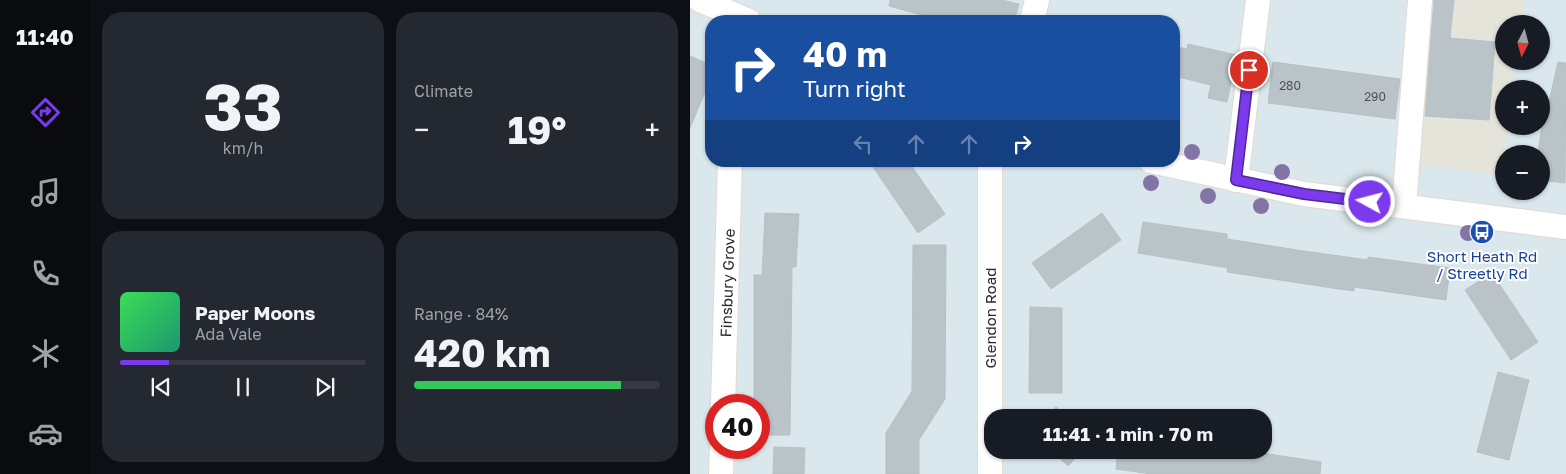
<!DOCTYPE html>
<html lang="en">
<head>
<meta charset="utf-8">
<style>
  :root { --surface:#171b24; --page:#242831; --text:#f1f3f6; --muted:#9ea1a6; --line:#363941; --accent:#7c3aed }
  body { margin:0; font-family:"Golos Text",sans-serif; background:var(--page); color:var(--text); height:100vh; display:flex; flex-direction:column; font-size:19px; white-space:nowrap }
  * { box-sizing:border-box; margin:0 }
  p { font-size:16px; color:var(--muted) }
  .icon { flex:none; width:28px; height:28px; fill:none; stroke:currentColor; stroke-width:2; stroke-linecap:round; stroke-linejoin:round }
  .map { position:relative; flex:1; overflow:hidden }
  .sheet { display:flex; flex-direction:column; gap:12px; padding:12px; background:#0d0f14; width:600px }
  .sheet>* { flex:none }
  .hud { position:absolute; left:15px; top:15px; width:475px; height:152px; border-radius:20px; box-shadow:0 1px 4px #0004; background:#1a4fa0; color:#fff; overflow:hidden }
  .needle { width:32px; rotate:186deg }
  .buttons { position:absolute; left:805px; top:15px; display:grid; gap:10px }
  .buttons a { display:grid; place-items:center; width:55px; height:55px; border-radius:50%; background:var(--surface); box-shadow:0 1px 4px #0004; font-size:25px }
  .speed { position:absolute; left:15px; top:394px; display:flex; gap:10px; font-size:25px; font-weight:700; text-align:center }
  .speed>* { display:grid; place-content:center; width:65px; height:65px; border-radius:50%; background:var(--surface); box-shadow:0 1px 4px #0004; line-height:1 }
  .speed .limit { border:8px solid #d22; background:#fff; color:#111 }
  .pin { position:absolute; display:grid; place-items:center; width:42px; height:42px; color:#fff; margin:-21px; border:2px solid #fff; border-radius:50%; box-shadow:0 1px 5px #0007 }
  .me { position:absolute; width:55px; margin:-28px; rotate:277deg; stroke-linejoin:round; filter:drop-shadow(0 0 4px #0008) }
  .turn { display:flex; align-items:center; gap:18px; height:105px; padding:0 15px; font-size:22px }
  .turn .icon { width:65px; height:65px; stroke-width:2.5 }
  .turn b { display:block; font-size:35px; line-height:42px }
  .lanes { display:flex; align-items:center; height:48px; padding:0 15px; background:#0003; justify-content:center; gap:25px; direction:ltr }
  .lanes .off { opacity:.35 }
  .big { font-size:38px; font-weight:700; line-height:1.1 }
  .sheet .tile { flex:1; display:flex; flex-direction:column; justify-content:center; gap:8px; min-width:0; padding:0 18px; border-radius:20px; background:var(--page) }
  .sheet .dial { align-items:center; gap:0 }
  .dial b { font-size:65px; line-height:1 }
  .song { display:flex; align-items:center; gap:15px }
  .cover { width:60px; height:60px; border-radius:8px; background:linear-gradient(135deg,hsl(130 70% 55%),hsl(160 70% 35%)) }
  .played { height:5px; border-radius:2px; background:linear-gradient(90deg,var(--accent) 20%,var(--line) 20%) }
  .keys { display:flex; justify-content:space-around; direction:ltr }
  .heat { display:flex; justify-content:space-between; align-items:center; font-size:28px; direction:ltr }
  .charge { height:8px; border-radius:4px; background:linear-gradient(90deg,#34c759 84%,var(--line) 0) }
  .sheet .tiles { flex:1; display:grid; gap:12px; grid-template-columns:repeat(2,1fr) }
  .trip { position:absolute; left:294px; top:409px; width:288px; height:50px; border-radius:20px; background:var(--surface); box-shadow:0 1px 4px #0004; font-weight:700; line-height:50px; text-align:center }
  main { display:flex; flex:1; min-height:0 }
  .menu { display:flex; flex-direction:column; width:90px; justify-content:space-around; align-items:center; background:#090b0e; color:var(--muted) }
  .menu .icon { width:35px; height:35px }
  .menu .selected { color:var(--accent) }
  .menu b { font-size:22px; color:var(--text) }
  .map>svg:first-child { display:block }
  .industrial { fill:#e4e4db }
  .building { fill:#bac3c8; stroke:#b3c2c8 }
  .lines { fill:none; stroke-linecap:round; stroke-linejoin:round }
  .minor-casing { stroke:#e3d9cf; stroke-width:26 }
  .minor { stroke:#fff; stroke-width:24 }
  .tree { fill:#8374a6 }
  .route-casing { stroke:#51269a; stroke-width:12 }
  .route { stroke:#7c3aed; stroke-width:9 }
  .labels { text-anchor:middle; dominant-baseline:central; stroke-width:4; stroke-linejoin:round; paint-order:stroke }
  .number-label { font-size:12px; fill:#4d5051 }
  .transit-label { font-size:15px; fill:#164399; stroke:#fff }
  .street-label { font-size:15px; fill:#292929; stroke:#fff }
</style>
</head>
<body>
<main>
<nav class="menu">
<b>11:40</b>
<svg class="icon selected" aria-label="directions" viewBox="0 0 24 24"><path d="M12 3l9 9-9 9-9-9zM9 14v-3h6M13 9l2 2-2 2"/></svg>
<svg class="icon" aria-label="music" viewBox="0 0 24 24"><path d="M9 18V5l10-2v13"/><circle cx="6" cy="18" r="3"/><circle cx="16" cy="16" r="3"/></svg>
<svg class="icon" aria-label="phone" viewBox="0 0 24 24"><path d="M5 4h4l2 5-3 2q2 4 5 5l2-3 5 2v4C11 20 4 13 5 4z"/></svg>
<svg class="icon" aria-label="climate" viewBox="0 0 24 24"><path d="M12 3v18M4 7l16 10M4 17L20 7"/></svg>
<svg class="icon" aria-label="car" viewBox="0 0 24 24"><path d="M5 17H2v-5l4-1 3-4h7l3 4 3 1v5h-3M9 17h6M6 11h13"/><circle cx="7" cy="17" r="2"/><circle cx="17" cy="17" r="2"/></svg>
</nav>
<section class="sheet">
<div class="tiles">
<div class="tile dial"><b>33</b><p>km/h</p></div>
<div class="tile"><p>Climate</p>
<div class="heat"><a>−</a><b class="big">19°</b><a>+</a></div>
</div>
<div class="tile">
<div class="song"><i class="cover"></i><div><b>Paper Moons</b><p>Ada Vale</p></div></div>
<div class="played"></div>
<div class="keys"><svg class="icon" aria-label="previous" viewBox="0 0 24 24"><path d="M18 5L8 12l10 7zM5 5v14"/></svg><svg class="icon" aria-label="pause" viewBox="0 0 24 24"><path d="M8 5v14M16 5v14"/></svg><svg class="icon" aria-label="next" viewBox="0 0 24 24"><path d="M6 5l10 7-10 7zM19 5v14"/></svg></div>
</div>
<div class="tile"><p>Range · 84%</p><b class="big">420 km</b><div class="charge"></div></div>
</div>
</section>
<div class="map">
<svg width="876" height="474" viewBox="0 0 876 474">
  <rect width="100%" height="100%" fill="#dae8ed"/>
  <!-- industrial -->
  <path class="industrial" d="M734,0H834L831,24H814V61H826L823,89H814V126H818L813,175L723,164Z"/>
  <!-- building -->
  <g class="building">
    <path d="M200,0H312L329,4L324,21H254L199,6Z"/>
    <path d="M744,0H764L760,38L805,42L799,120L735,116Z"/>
    <path d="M498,44L547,55L537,102L518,98L521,85L484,76V46L497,49Z"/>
    <path d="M0,56L21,65V78L0,128Z"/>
    <path d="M583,62L710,79L705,119L578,103Z"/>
    <path d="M868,62L876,63L875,183L851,180V154H848L852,124H854Z"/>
    <path d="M179,161H218L255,214L228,233Z"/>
    <path d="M75,213L109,214L106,267H102L100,435H69V405H64V275H72Z"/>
    <path d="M412,213L431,240L361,289L342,263Z"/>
    <path d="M453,222L537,234V239L607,250L678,260V257L760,268L756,300L664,287V291L642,288L537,272L538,268L448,253Z"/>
    <path d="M223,245H256L255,399L229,440V474H196V433L222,391Z"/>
    <path d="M802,273L848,342L821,360L775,290Z"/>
    <path d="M340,307L372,308V393H339Z"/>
    <path d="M808,372L839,380L819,460L787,452Z"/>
    <path d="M366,407L378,418H357Z"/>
    <path d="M84,447L115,448L114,474H83Z"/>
    <path d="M361,450H393L378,466Z"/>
    <path d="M428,450H553L631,462L630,474H461L426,469Z"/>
  </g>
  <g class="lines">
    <!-- minor casing -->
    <g class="minor-casing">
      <g id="minor">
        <path d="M10,0L59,21"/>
        <path d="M342,21L347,0"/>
        <path d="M461,161L614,194L876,227"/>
        <path d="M546,180L568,0"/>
        <path d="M714,206L730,0"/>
        <path d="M33,405L40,161"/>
        <path d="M31,474L32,448"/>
        <path d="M300,474V161"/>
      </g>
    </g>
    <!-- minor -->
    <use href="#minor" class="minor"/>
  </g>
  <!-- trees -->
  <g class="tree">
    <circle cx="502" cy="152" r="8"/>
    <circle cx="592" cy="172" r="8"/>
    <circle cx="461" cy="183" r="8"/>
    <circle cx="518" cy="196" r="8"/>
    <circle cx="571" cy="206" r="8"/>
    <circle cx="778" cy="233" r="8"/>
  </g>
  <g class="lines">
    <!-- route casing -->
    <g class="route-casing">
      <path id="route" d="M559,70L546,180L614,194L680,202"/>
    </g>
    <!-- route -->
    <use href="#route" class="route"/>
  </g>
  <!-- icons -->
  <defs>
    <g id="bus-disc" transform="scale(1.25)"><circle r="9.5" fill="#1a4fb4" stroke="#fff"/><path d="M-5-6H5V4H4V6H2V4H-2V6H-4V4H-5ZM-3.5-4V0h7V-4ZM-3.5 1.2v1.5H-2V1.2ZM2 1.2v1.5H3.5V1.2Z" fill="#fff"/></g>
  </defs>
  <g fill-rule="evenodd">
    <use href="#bus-disc" x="792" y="232"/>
  </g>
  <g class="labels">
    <!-- number labels -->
    <g class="number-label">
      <text x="600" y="85">280</text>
      <text x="685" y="96">290</text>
    </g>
    <!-- transit labels -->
    <g class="transit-label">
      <text x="792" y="256">Short Heath Rd<tspan x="792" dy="17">/ Streetly Rd</tspan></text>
    </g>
    <!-- street labels -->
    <g class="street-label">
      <text transform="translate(37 283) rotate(-88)">Finsbury Grove</text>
      <text transform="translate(300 318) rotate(-90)">Glendon Road</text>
    </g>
  </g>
</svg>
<div class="buttons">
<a><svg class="needle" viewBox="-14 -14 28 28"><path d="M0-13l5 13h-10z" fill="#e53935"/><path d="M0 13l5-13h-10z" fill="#9ea1a6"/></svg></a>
<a>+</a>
<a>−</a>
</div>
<div class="speed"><div class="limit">40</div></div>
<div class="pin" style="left:559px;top:70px;background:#d93025"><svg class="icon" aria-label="arrive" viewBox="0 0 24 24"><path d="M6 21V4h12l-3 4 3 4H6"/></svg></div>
<svg class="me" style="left:680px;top:202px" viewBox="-20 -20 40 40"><circle r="17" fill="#7c3aed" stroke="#fff" stroke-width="3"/><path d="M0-11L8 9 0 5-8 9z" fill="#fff"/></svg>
<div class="trip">11:41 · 1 min · 70 m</div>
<div class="hud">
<div class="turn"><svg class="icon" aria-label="right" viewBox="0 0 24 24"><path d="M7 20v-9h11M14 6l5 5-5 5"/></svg><div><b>40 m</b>Turn right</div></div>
<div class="lanes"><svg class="icon off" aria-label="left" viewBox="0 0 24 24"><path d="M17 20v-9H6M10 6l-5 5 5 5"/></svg><svg class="icon off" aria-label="ahead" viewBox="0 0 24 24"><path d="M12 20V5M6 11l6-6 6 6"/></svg><svg class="icon off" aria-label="ahead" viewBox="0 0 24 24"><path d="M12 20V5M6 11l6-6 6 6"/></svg><svg class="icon" aria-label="right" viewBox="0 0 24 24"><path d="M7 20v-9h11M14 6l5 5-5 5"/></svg></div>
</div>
</div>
</main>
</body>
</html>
